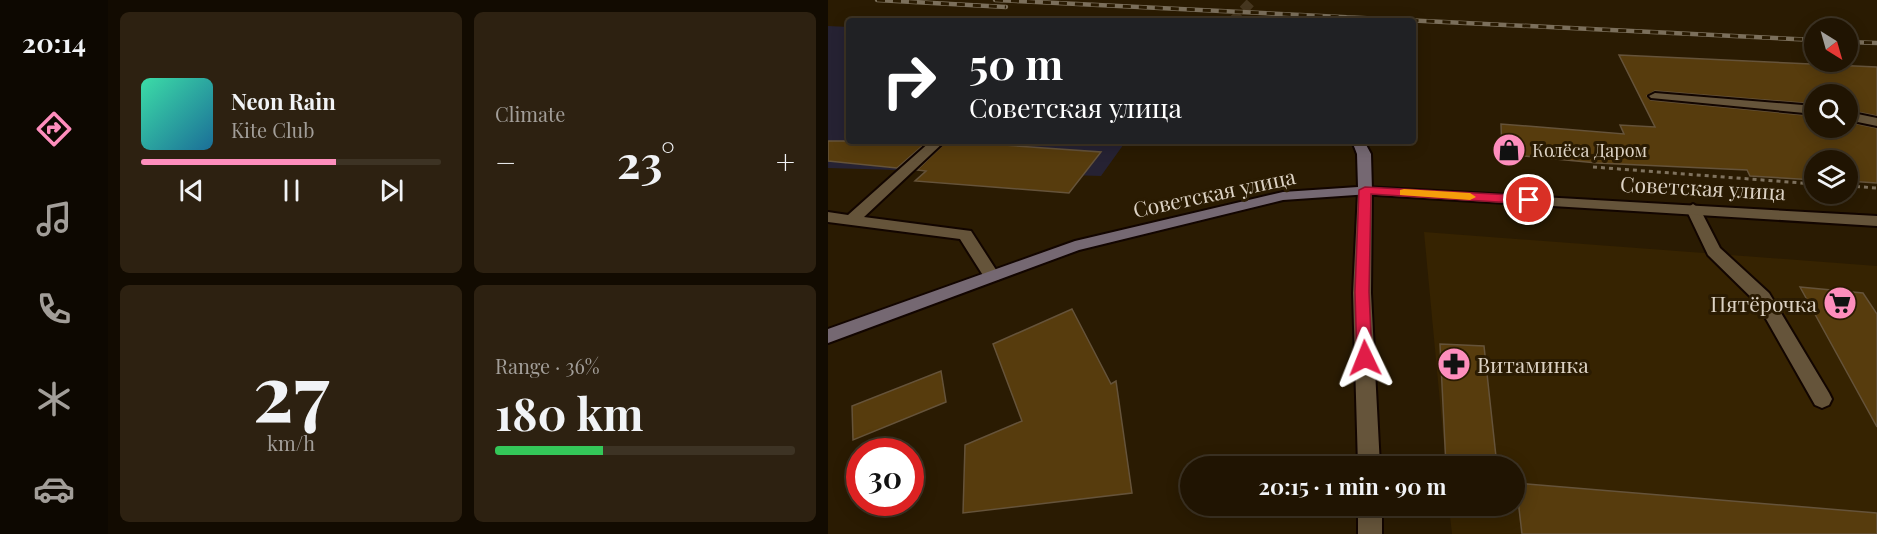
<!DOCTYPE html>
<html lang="en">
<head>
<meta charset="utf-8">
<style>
  :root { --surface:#201402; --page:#2d2111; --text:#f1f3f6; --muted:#a29e99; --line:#3d3324; --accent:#fe8ebd }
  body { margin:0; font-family:"Playfair Display",serif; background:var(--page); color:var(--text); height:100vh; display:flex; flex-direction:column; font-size:22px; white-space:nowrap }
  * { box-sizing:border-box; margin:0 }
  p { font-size:20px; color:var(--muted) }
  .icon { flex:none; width:33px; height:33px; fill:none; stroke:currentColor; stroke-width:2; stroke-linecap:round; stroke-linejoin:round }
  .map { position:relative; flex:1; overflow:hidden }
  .side { display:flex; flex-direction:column; gap:12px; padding:12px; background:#120b01; width:720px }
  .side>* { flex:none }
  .top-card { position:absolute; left:18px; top:18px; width:570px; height:126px; border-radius:6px; box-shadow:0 3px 15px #0003,0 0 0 2px var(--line); background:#202124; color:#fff; overflow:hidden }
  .needle { width:39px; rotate:143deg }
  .buttons { position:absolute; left:976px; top:18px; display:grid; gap:12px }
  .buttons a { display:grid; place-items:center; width:54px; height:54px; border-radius:50%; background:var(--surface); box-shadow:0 3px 15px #0003,0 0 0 2px var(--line); font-size:30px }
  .speed { position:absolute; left:18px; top:438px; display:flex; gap:12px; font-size:30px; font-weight:700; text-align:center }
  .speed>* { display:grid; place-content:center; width:78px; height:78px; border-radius:50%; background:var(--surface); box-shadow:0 3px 15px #0003,0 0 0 2px var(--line); line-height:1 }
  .speed .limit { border:9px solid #d22; background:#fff; color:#111 }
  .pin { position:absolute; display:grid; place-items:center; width:51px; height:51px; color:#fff; margin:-26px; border:3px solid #fff; border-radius:50%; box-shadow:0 2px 6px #0007 }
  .me { position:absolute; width:66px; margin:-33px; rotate:358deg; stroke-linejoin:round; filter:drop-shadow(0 0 4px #0008) }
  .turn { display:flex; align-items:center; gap:21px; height:126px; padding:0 24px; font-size:27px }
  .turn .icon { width:78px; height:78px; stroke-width:2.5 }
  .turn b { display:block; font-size:42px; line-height:51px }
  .big { font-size:45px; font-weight:700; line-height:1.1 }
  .side .tile { flex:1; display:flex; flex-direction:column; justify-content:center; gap:9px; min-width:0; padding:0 21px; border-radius:9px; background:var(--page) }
  .side .dial { align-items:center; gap:0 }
  .dial b { font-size:78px; line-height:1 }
  .song { display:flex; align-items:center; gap:18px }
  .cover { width:72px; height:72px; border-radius:9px; background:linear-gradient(135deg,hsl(160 70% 55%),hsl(200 70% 35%)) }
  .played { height:6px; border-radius:3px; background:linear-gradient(90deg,var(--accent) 65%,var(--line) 65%) }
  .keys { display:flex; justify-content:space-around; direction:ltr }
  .heat { display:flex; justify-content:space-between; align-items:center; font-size:33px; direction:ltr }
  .charge { height:9px; border-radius:4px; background:linear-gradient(90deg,#34c759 36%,var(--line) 0) }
  .side .tiles { flex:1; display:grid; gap:12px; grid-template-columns:repeat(2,1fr) }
  .trip { position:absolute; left:352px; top:456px; width:345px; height:60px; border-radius:30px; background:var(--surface); box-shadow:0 3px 15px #0003,0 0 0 2px var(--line); font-weight:700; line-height:60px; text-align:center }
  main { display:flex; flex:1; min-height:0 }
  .dock { display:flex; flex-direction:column; width:108px; justify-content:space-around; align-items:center; background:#0d0801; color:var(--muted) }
  .dock .icon { width:42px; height:42px }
  .dock .current { color:var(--accent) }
  .dock b { font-size:27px; color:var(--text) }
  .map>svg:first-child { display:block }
  .built { fill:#362301 }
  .industrial { fill:#262233 }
  .building { fill:#573c0d; stroke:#65533a; stroke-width:1.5 }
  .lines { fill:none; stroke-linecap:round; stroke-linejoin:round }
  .secondary-tunnel { stroke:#45361f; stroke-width:10; stroke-dasharray:10 5; stroke-linecap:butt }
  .service-casing { stroke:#120500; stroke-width:4 }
  .minor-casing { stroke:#120500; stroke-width:4 }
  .tertiary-casing { stroke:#120500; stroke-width:4 }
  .secondary-casing { stroke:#120500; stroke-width:4 }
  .path { stroke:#7f725e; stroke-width:3; stroke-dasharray:4 4; stroke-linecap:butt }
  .service { fill:#65543a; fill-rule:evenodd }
  .minor { fill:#65543a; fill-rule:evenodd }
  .tertiary { fill:#65543a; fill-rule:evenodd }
  .secondary { fill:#756872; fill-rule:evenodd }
  .rail-casing { stroke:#7b6f5b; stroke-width:4.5 }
  .rail { stroke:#2a1b02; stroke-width:3; stroke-dasharray:8; stroke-linecap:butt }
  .route { fill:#e11d48; stroke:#92132f; stroke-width:1.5 }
  .slow { fill:#f59e0b }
  .labels { text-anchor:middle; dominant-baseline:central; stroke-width:6; stroke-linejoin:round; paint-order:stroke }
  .far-poi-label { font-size:18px; fill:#dcd2c4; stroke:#2a1b02; text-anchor:start }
  .street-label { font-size:21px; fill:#dcd2c4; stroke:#2a1b02 }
  .poi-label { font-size:21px; fill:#dcd2c4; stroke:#2a1b02; text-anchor:end }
</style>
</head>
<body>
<main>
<nav class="dock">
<b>20:14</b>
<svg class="icon current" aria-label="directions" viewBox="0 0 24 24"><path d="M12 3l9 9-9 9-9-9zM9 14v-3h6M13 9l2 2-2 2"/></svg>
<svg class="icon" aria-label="music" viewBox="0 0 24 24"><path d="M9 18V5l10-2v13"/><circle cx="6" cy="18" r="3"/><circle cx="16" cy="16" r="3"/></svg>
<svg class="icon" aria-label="phone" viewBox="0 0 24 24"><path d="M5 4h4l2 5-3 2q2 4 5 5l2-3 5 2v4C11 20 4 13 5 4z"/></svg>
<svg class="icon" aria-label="climate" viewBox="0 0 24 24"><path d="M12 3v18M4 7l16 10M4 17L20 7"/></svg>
<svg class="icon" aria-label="car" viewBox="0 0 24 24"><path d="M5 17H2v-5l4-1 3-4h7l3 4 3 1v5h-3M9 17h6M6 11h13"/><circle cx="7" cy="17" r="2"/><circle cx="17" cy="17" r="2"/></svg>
</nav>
<section class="side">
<div class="tiles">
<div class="tile">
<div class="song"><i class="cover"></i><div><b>Neon Rain</b><p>Kite Club</p></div></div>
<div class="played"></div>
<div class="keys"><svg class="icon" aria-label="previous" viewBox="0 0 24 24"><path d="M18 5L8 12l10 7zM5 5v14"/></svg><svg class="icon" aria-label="pause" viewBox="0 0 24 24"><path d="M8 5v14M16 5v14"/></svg><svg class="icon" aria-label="next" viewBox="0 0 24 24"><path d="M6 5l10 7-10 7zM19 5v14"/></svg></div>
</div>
<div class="tile"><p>Climate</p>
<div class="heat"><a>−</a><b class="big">23°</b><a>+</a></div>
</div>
<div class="tile dial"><b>27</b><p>km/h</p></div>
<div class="tile"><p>Range · 36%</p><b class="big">180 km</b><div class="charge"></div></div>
</div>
</section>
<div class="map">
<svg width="1049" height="534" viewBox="0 0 1049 534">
  <rect width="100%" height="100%" fill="#2a1b02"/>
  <!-- built -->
  <path class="built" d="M596,232L1049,266V534H624L621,506H687V466H618Z"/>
  <!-- industrial -->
  <path class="industrial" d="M0,26L21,27V141H298L273,176L0,168Z"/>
  <!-- building -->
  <g class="building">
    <path d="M791,55L1049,67V116L1020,110V94H987V104L827,91L819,96L823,100L987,116V128H1020V122L1049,128V183L1020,181V160H987V180L922,176L919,170L769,163L674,154L673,124L796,134L792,125L827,127Z"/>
    <path d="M0,141H100L69,168L0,161Z"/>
    <path d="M119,141L273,152L241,193L87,181L98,171L89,170Z"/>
    <path d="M972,287L1035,293L1049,314V427Z"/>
    <path d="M244,309L283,384L288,381L304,493L135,513L137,445L194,421L165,344Z"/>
    <path d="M612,344L656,346L669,466H618Z"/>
    <path d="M113,371L118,402L25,440L24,406Z"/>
    <path d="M688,483L1049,513V534H694Z"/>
  </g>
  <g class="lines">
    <!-- secondary-tunnel -->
    <path class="secondary-tunnel" d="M405,21L425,0"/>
    <!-- service casing -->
    <g class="service-casing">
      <g id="service">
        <path d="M827,93L987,106V114L823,98L821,96Z"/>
        <path d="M1020,112L1049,118V126L1020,120Z"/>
        <path d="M103,141H117L36,217L143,231L172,276L170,280H158L132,239L0,222V212L20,215Z"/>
        <path d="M865,204L872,209L892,248L941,293L1001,393L1004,399L1001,405L994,408L987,405L929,303L880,255L858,209Z"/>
      </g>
    </g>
    <!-- minor casing -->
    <g class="minor-casing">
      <g id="minor">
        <path d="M537,187L544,191L543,293L552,466H530L525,293L530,191Z"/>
        <rect x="530" y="506" width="24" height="28"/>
      </g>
    </g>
    <!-- tertiary casing -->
    <g class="tertiary-casing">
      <path id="tertiary" d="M537,187L1049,216V226L532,194L530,191L532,188Z"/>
    </g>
    <!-- secondary casing -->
    <g class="secondary-casing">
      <path id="secondary" d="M524,141H536L543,154L544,191L542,194L455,200L251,250L0,343V329L247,241L455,192L530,187L529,154Z"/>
    </g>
    <!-- path -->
    <g class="path">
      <path d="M765,167L987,184"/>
      <path d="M1020,186L1049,188"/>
    </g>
    <!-- service -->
    <use href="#service" class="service"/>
    <!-- minor -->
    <use href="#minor" class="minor"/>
    <!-- tertiary -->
    <use href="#tertiary" class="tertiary"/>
    <!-- secondary -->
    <use href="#secondary" class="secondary"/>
    <!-- rail casing -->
    <g class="rail-casing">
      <g id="rail">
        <path d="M49,0L178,7"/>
        <path d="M167,0L987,40"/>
        <path d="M1020,42L1049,43"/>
      </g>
    </g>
    <!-- rail -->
    <use href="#rail" class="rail"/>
  </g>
  <!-- route -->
  <path class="route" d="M537,187L701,196L707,200L701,204L543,194L541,292L544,358L542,362L537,364L531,362L529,358L527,292L531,190Z"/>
  <!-- slow -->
  <path class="slow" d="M576,189L642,193L648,197L642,200L572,195V190Z"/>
  <!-- icons -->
  <defs>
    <g id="shop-disc" transform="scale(1.725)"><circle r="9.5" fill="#fe8ebd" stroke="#2a1b02"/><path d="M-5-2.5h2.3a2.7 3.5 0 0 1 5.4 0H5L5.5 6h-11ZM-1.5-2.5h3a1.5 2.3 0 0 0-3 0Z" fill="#111"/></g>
    <g id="supermarket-disc" transform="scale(1.725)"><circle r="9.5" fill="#fe8ebd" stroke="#2a1b02"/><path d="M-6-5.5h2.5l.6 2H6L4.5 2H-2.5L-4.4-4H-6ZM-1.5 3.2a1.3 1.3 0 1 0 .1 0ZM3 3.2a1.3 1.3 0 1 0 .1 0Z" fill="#111"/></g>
    <g id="pharmacy-disc" transform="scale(1.725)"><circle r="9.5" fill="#fe8ebd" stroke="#2a1b02"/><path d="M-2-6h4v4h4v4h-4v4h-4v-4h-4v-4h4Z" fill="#111"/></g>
  </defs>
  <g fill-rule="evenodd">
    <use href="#shop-disc" x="681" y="150"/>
    <use href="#supermarket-disc" x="1012" y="303"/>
    <use href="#pharmacy-disc" x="626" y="364"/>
  </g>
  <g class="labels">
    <!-- far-poi labels -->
    <g class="far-poi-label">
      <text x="704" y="150">Колёса Даром</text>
    </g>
    <!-- street labels -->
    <g class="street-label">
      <text transform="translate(875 187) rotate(3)">Советская улица</text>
      <text transform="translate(386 192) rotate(-12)">Советская улица</text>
    </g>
    <!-- poi labels -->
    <g class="poi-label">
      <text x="989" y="303">Пятёрочка</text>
      <text x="649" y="364" text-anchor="start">Витаминка</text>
    </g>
  </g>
</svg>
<div class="buttons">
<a><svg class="needle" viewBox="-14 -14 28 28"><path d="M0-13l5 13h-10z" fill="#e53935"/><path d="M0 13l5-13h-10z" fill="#a29e99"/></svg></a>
<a><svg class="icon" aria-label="search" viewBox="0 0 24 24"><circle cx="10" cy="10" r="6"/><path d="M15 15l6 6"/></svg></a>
<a><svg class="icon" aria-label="layers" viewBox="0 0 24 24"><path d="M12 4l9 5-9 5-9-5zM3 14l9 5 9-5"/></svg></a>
</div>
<div class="speed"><div class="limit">30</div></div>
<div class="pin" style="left:701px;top:200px;background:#d93025"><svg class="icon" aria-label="arrive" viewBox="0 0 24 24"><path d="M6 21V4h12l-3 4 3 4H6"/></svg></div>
<svg class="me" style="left:537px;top:358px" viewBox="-20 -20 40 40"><path d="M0-17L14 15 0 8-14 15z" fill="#e11d48" stroke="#fff" stroke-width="4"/></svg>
<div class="trip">20:15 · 1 min · 90 m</div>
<div class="top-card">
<div class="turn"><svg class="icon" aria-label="right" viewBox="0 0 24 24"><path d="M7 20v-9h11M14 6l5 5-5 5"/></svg><div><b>50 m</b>Советская улица</div></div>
</div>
</div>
</main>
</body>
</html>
